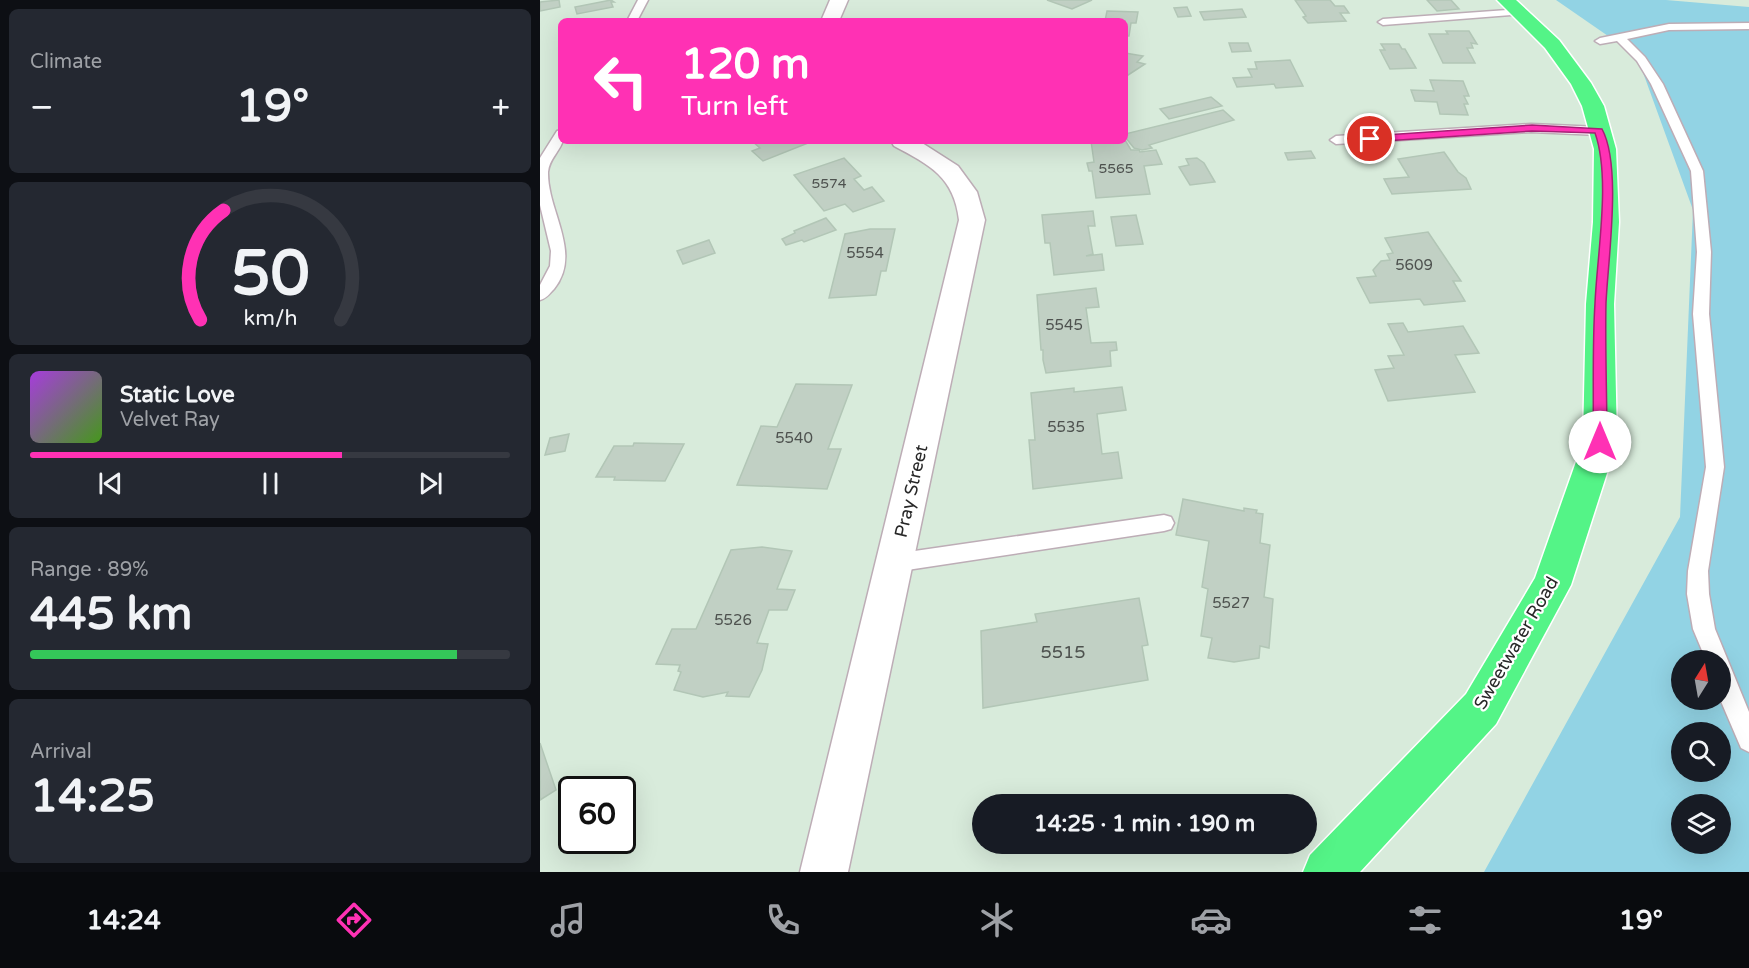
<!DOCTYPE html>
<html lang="en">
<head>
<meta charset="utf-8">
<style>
  :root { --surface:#171b24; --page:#242831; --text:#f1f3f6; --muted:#9ea1a6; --line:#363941; --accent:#ff31b4 }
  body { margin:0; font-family:"Varela Round",sans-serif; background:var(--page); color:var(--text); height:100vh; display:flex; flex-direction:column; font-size:22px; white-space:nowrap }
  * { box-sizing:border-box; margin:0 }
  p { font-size:20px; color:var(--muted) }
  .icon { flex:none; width:33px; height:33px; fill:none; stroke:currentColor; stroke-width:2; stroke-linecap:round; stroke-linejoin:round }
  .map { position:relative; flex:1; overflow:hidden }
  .details { display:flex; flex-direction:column; gap:9px; padding:9px; background:#0d0f14; width:540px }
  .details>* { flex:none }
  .hud { position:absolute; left:18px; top:18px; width:570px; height:126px; border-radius:9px; box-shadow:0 6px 24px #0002; background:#ff31b4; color:#fff; overflow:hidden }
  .needle { width:39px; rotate:11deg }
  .tools { position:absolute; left:1131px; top:650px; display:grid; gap:12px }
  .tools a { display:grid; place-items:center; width:60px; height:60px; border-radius:50%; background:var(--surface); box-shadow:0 6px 24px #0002; font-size:30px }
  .speed { position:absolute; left:18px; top:776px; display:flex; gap:12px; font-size:30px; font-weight:700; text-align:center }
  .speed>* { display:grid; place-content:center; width:78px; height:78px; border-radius:50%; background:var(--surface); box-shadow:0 6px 24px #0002; line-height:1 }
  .speed .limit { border:3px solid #111; border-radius:9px; background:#fff; color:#111 }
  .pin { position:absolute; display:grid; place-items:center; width:51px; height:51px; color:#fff; margin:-26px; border:3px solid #fff; border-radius:50%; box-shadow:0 2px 6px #0007 }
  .me { position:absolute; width:66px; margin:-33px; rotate:0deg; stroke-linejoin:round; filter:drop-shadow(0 0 4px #0008) }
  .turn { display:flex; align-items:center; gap:21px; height:126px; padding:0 24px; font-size:27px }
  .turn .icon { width:78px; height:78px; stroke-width:2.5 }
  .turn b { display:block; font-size:42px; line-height:51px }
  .big { font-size:45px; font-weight:800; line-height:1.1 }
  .details .widget { flex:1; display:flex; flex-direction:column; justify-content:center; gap:9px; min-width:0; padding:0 21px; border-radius:9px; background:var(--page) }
  .details .dial { align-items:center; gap:0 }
  .dial svg { height:156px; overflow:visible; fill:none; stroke:var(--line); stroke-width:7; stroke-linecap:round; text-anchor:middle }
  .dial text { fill:var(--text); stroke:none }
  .song { display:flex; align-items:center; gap:18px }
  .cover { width:72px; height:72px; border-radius:9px; background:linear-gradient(135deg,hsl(280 70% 55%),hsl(100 70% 35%)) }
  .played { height:6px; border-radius:3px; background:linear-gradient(90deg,var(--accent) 65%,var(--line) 65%) }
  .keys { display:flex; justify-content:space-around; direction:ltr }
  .heat { display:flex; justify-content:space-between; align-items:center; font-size:33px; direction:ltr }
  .charge { height:9px; border-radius:4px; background:linear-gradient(90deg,#34c759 89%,var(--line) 0) }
  .trip { position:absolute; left:432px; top:794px; width:345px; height:60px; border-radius:30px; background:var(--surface); box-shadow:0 6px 24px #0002; font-weight:800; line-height:60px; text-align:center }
  .dock { display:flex; height:96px; justify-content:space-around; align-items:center; background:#090b0e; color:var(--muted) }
  .dock .icon { width:42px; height:42px }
  .dock .selected { color:var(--accent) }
  .dock b { font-size:27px; color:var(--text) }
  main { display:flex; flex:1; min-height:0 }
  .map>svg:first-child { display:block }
  .green { fill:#92d3e4; fill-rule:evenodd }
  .building { fill:#c1d0c4; stroke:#b2c6b6; stroke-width:1.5 }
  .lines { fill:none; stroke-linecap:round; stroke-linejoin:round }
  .service-casing { stroke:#bdadb6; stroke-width:3 }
  .minor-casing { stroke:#bdadb6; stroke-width:3 }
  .primary-casing { stroke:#fff; stroke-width:3 }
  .service { fill:#fff; fill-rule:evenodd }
  .minor { fill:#fff; fill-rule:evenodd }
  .primary { fill:#54f487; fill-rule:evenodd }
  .route { fill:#ff31b4; stroke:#a62075; stroke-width:1.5 }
  .labels { text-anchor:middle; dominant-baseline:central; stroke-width:4.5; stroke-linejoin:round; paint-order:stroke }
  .far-number-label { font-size:14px; fill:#4e524f }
  .number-label { font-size:15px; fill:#4e524f }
  .street-label { font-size:18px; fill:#282828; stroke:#fff }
  .near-number-label { font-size:18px; fill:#4e524f }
</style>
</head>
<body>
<main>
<section class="details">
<div class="widget"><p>Climate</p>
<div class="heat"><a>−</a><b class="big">19°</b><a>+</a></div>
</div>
<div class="widget dial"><svg viewBox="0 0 100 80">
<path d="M14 69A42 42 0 1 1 86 69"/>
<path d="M14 69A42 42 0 0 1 26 13" stroke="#ff31b4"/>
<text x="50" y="56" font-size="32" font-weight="700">50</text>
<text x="50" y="72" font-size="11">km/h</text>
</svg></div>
<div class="widget">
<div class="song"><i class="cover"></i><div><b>Static Love</b><p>Velvet Ray</p></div></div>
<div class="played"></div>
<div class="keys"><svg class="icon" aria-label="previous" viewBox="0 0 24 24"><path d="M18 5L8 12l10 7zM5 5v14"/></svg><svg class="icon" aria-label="pause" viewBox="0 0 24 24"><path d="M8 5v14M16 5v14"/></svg><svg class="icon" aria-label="next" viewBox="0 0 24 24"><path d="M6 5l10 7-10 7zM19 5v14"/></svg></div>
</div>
<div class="widget"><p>Range · 89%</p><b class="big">445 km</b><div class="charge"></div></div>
<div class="widget"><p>Arrival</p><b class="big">14:25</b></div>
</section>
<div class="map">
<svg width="1209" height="872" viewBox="0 0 1209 872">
  <rect width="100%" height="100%" fill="#d8ebdb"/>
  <!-- green -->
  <path class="green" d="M1016,0H1126L1209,7V872H944L1140,517L1153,210L1097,56ZM1142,660H1180V699H1142ZM1142,732H1180V771H1142ZM1142,804H1180V843H1142Z"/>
  <!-- building -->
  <g class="building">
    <path d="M19,0L20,7L0,11V2Z"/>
    <path d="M71,0L74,2H71L73,7L37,14L35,7Z"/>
    <path d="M507,0H552L532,9Z"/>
    <path d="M755,0H790L795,6H804L809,13H800L806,21L768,23L763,17L766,16Z"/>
    <path d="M887,0H911L919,9L897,11Z"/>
    <path d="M647,7L651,16L638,17L634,8Z"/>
    <path d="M702,9L706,17L664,20L660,12Z"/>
    <path d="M567,11L598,12L596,23H591L589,36H585V21H565Z"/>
    <path d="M906,31H929L937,44L931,43L933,48H927L935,63H903L889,34H908Z"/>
    <path d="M689,43H708L711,51L692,52Z"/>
    <path d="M841,44H859L862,49H865L876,68L850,69L840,50H845Z"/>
    <path d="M585,53L603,56L597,62L605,64L585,77Z"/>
    <path d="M750,60L763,86L736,88L734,84L697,87L693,78L712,77L708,69H717L715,62Z"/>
    <path d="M890,80L923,81L929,96H924L928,104H924L928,115L900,114L897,102L875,101L871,90L894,91Z"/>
    <path d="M671,97L682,106L629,119L620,109Z"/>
    <path d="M683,110L694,120L609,145L612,148L602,150L594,148L585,137V134Z"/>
    <path d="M585,140L591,150H599L600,152L616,150L622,164L604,166L610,194L556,198L552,171H549L547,163L554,162L551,141Z"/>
    <path d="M212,141H273L223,161L212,151L220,148Z"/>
    <path d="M771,151L775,158L748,160L745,153Z"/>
    <path d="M904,152L918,172L926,178L931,189L852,194L844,179L869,177L858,159Z"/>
    <path d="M304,158L321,176L314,179L324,190L332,187L344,201L313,212L305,204L284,211L254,175Z"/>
    <path d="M657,158L664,163L675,182L650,185L639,167L649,165L646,159Z"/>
    <path d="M553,211L555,226H548L553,254L546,256L562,254L564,270L514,275L510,243H505L502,215Z"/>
    <path d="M596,215L603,244L576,246L571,217Z"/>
    <path d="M286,218L296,230L264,242L262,240L246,245L242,239L255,233L254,231Z"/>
    <path d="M330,229H355L346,271H341L336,295L289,298L305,234Z"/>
    <path d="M888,232L921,281H913L925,301L884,305L880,299L830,303L817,278L836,276L833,270L841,261L850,260L847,254L853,253L845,238Z"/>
    <path d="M169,240L175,253L143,264L137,251Z"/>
    <path d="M556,288L559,307L546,308L551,343L576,342L577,350L570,351L571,366L506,373L503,360V350H501L497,295Z"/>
    <path d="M863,323L868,332L923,326L939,353L915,355L935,392L848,401L835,370L854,368L848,356L864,355L848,324Z"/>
    <path d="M256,384L312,385L288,449H301L287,489L197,485L221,426L237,427Z"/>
    <path d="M582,387L586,410L557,414L562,454L578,452L582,478L493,489L489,440H495L491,393L534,388V392Z"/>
    <path d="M29,434L25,451L5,455L10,438Z"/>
    <path d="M94,443L144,444L125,481L74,480L75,477H56L74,446H93Z"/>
    <path d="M643,499L704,511V508L717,510L716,513L723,514L720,543L730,545L724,597L733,599L729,648L720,646L719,658L694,662L668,658L672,638L661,636L668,589L662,587L669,541L636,535Z"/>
    <path d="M222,547L252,551L237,589L255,590L247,610H229L217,643L228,644L222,670L209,697L186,696L188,692L163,697L134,690L141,672L138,671L140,665L116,664L132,629H156L191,550Z"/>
    <path d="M599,598L608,645L602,646L608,680L443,708L441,631L497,622L495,614Z"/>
    <path d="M0,743L16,790L0,800Z"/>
  </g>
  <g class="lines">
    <!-- service casing -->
    <g class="service-casing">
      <g id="service">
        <path d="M98,0H108L97,21H87Z"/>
        <path d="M981,9L986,12L984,14L843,25L838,22L843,19Z"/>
        <path d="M1209,23V29L1129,30L1087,39L1105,57L1123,84L1163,171L1171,252L1169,314L1184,467L1168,571L1169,594L1175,629L1209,712V752L1201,748L1180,699V660H1166L1153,629L1147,594L1148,571L1166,467L1153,314L1157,252L1151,171L1111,84L1097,61L1077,41L1060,44L1055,41L1060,38L1129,24Z"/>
        <path d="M991,124L1059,127L1065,131L1059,135L991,132L796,144L790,140L796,136Z"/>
        <path d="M21,130C21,134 23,139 22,143C18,153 9,160 8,172C7,211 43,253 14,289C9,294 7,298 0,300V285L10,266L11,251L0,205V158L17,131Z"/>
        <path d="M624,515L631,517L634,523L631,529L624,531L354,572L347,569L344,563L347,557L354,554Z"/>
      </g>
    </g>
    <!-- minor casing -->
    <g class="minor-casing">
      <g id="minor">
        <path d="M290,0H308L299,21H281Z"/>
        <path d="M351,141H379L418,166L437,192L445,220L308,872H260L419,220C414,177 390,165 354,146Z"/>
      </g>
    </g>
    <!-- primary casing -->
    <g class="primary-casing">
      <path id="primary" d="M957,0H976L1019,40L1051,83L1064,106L1076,149L1079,222L1074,304L1077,442L1031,585L956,724L820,872H763L770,855L926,694L995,578L1043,442L1046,304L1053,222L1054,149L1042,106L1031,84L1005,48Z"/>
    </g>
    <!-- service -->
    <use href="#service" class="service"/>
    <!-- minor -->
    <use href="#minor" class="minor"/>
    <!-- primary -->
    <use href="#primary" class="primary"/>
  </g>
  <!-- route -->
  <path class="route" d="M992,125L1062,129C1082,166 1068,259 1066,303C1065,349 1067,395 1067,442L1060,447L1053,442C1054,396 1052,349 1055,303C1057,255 1071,178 1055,133L992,131L830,142L826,139L830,136Z"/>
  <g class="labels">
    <!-- far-number labels -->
    <g class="far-number-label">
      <text x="576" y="168">5565</text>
      <text x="289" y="183">5574</text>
    </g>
    <!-- number labels -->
    <g class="number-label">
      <text x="325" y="253">5554</text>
      <text x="874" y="265">5609</text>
      <text x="524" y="325">5545</text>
      <text x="526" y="427">5535</text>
      <text x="254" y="438">5540</text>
      <text x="691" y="603">5527</text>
      <text x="193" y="620">5526</text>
    </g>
    <!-- street labels -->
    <g class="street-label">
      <text transform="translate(371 491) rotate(-77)">Pray Street</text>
      <text transform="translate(976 643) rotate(-60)">Sweetwater Road</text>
    </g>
    <!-- near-number labels -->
    <g class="near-number-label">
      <text x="523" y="652">5515</text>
    </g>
  </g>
</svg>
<div class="tools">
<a><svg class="needle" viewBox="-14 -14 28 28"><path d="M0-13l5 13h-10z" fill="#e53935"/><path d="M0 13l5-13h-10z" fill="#9ea1a6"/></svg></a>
<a><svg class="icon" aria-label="search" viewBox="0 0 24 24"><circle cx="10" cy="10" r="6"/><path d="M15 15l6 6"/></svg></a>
<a><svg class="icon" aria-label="layers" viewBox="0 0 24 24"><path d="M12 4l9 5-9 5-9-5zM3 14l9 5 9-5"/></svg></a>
</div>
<div class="speed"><div class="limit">60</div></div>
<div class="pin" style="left:830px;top:139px;background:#d93025"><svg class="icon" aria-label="arrive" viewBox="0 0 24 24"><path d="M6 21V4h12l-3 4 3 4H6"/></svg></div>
<svg class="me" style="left:1060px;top:442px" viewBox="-20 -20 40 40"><circle r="19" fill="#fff"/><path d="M0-13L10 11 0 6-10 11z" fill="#ff31b4"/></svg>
<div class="trip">14:25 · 1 min · 190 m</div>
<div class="hud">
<div class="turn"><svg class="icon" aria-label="left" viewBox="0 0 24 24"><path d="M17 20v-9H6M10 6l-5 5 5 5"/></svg><div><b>120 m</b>Turn left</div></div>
</div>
</div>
</main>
<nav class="dock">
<b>14:24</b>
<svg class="icon selected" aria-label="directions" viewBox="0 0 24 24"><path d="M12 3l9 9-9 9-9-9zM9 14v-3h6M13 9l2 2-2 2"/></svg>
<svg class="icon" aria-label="music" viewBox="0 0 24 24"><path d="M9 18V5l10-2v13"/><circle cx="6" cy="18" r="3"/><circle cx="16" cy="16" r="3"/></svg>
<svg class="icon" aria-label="phone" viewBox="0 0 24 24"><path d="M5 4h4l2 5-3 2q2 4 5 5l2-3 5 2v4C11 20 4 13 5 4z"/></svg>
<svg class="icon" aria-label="climate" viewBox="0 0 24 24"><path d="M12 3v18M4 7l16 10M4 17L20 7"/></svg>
<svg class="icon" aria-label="car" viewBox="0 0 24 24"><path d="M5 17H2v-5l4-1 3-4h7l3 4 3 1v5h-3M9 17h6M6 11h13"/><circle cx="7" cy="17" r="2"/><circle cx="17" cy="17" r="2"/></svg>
<svg class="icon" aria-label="filters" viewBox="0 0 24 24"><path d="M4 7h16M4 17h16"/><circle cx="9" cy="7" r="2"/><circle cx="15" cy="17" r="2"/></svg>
<b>19°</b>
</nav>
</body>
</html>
